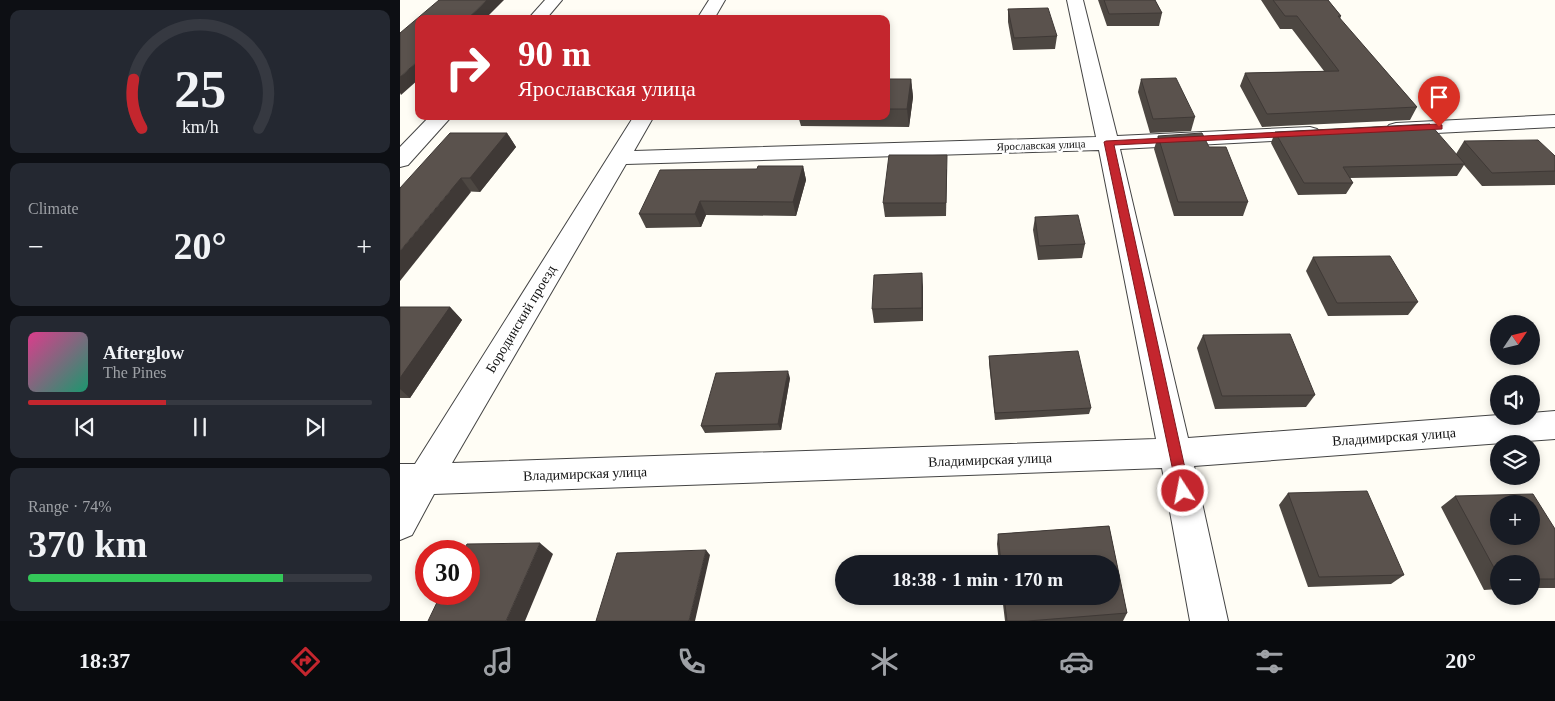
<!DOCTYPE html>
<html lang="en">
<head>
<meta charset="utf-8">
<style>
  :root { --surface:#171b24; --page:#242831; --text:#f1f3f6; --muted:#9ea1a6; --line:#363941; --accent:#c4262e }
  body { margin:0; font-family:Georgia,serif; background:var(--page); color:var(--text); height:100vh; display:flex; flex-direction:column; font-size:19px; white-space:nowrap }
  * { box-sizing:border-box; margin:0 }
  p { font-size:16px; color:var(--muted) }
  .icon { flex:none; width:28px; height:28px; fill:none; stroke:currentColor; stroke-width:2; stroke-linecap:round; stroke-linejoin:round }
  .map { position:relative; flex:1; overflow:hidden }
  .drawer { display:flex; flex-direction:column; gap:10px; padding:10px; background:#0d0f14; width:400px }
  .drawer>* { flex:none }
  .banner { position:absolute; left:15px; top:15px; width:475px; height:105px; border-radius:10px; box-shadow:0 2px 8px #0003; background:#c4262e; color:#fff; overflow:hidden }
  .needle { width:32px; rotate:55deg }
  .controls { position:absolute; left:1090px; top:315px; display:grid; gap:10px }
  .controls a { display:grid; place-items:center; width:50px; height:50px; border-radius:50%; background:var(--surface); box-shadow:0 2px 8px #0003; font-size:25px }
  .speed { position:absolute; left:15px; top:540px; display:flex; gap:10px; font-size:25px; font-weight:700; text-align:center }
  .speed>* { display:grid; place-content:center; width:65px; height:65px; border-radius:50%; background:var(--surface); box-shadow:0 2px 8px #0003; line-height:1 }
  .speed .limit { border:8px solid #d22; background:#fff; color:#111 }
  .pin { position:absolute; display:grid; place-items:center; width:42px; height:42px; color:#fff; margin:-51px -21px; border-radius:50% 50% 50% 0; rotate:-45deg; box-shadow:0 0 5px #0007 }
  .pin .icon { rotate:45deg }
  .me { position:absolute; width:55px; margin:-28px; rotate:349deg; stroke-linejoin:round; filter:drop-shadow(0 0 4px #0008) }
  .turn { display:flex; align-items:center; gap:18px; height:105px; padding:0 20px; font-size:22px }
  .turn .icon { width:65px; height:65px; stroke-width:2.5 }
  .turn b { display:block; font-size:35px; line-height:42px }
  .big { font-size:38px; font-weight:800; line-height:1.1 }
  .drawer .widget { flex:1; display:flex; flex-direction:column; justify-content:center; gap:8px; min-width:0; padding:0 18px; border-radius:10px; background:var(--page) }
  .drawer .dial { align-items:center; gap:0 }
  .dial svg { height:130px; overflow:visible; fill:none; stroke:var(--line); stroke-width:7; stroke-linecap:round; text-anchor:middle }
  .dial text { fill:var(--text); stroke:none }
  .song { display:flex; align-items:center; gap:15px }
  .cover { width:60px; height:60px; border-radius:8px; background:linear-gradient(135deg,hsl(330 70% 55%),hsl(160 70% 35%)) }
  .played { height:5px; border-radius:2px; background:linear-gradient(90deg,var(--accent) 40%,var(--line) 40%) }
  .keys { display:flex; justify-content:space-around; direction:ltr }
  .heat { display:flex; justify-content:space-between; align-items:center; font-size:28px; direction:ltr }
  .charge { height:8px; border-radius:4px; background:linear-gradient(90deg,#34c759 74%,var(--line) 0) }
  .trip { position:absolute; left:435px; top:555px; width:285px; height:50px; border-radius:25px; background:var(--surface); box-shadow:0 2px 8px #0003; font-weight:800; line-height:50px; text-align:center }
  .dock { display:flex; height:80px; justify-content:space-around; align-items:center; background:#090b0e; color:var(--muted) }
  .dock .icon { width:35px; height:35px }
  .dock .on { color:var(--accent) }
  .dock b { font-size:22px; color:var(--text) }
  main { display:flex; flex:1; min-height:0 }
  .map>svg:first-child { display:block }
  .lines { fill:none; stroke-linecap:round; stroke-linejoin:round }
  .minor-casing { stroke:#444; stroke-width:2 }
  .minor { fill:#fff; fill-rule:evenodd }
  .wall { fill:#4d4742 }
  .shaded-wall { fill:#3f3936 }
  .building { fill:#5a524d; stroke:#3f3936; fill-rule:evenodd }
  .route { fill:#c4262e; stroke:#7f191e }
  .labels { text-anchor:middle; dominant-baseline:central; stroke-width:5; stroke-linejoin:round; paint-order:stroke }
  .far-street-label { font-size:11px; fill:#111; stroke:#fff }
  .street-label { font-size:14px; fill:#111; stroke:#fff }
</style>
</head>
<body>
<main>
<section class="drawer">
<div class="widget dial"><svg viewBox="0 0 100 80">
<path d="M14 69A42 42 0 1 1 86 69"/>
<path d="M14 69A42 42 0 0 1 9 39" stroke="#c4262e"/>
<text x="50" y="56" font-size="32" font-weight="700">25</text>
<text x="50" y="72" font-size="11">km/h</text>
</svg></div>
<div class="widget"><p>Climate</p>
<div class="heat"><a>−</a><b class="big">20°</b><a>+</a></div>
</div>
<div class="widget">
<div class="song"><i class="cover"></i><div><b>Afterglow</b><p>The Pines</p></div></div>
<div class="played"></div>
<div class="keys"><svg class="icon" aria-label="previous" viewBox="0 0 24 24"><path d="M18 5L8 12l10 7zM5 5v14"/></svg><svg class="icon" aria-label="pause" viewBox="0 0 24 24"><path d="M8 5v14M16 5v14"/></svg><svg class="icon" aria-label="next" viewBox="0 0 24 24"><path d="M6 5l10 7-10 7zM19 5v14"/></svg></div>
</div>
<div class="widget"><p>Range · 74%</p><b class="big">370 km</b><div class="charge"></div></div>
</section>
<div class="map">
<svg width="1155" height="621" viewBox="0 0 1155 621">
  <rect width="100%" height="100%" fill="#fffdf5"/>
  <g class="lines">
    <!-- minor casing -->
    <g class="minor-casing">
      <g id="minor">
        <path d="M145,0H162L146,19H128Z"/>
        <path d="M309,0H325L314,19H297Z"/>
        <path d="M667,0H683L717,136L910,127L917,129L921,133L917,137L910,139L720,149L788,438L1099,415L1131,416V413L1155,411V439L794,466L828,621H790L762,468L34,494L12,535L0,540V464H15L234,116H254L234,151L696,137ZM699,150L756,439L52,463L226,164Z"/>
        <path d="M1155,115V127L996,135L989,133L986,129L989,125L996,123Z"/>
        <path d="M30,116H52L8,165L0,167V147Z"/>
      </g>
    </g>
    <!-- minor -->
    <use href="#minor" class="minor"/>
  </g>
  <!-- wall -->
  <g class="wall">
    <path d="M698,0H755L762,13L759,26H707Z"/>
    <path d="M861,0H928L941,16L940,19L1017,107L1010,120L862,127L840,86L845,73L924,71L892,29H880Z"/>
    <path d="M608,9L657,36L655,49L613,50L608,22Z"/>
    <path d="M486,79H511L513,97L509,127L401,126L398,116H486Z"/>
    <path d="M741,79L795,117L791,131L750,133L738,92Z"/>
    <path d="M875,132L1056,154L1064,141L1155,156V185L1082,186L1064,165L1057,176L950,178L953,183L946,194L898,195L871,143Z"/>
    <path d="M107,133L116,147L80,192L0,188Z"/>
    <path d="M758,136L809,147L848,202L843,216H774L754,149Z"/>
    <path d="M403,166L406,180L396,216L306,215L301,227L246,228L239,214L357,169Z"/>
    <path d="M547,169L546,216L485,217L483,203Z"/>
    <path d="M635,217L685,244L682,258L638,260L633,230Z"/>
    <path d="M913,257L1018,302L1008,315L928,316L906,271Z"/>
    <path d="M523,287V321L474,323L472,309Z"/>
    <path d="M0,307H50L62,320L10,398H0Z"/>
    <path d="M803,335L915,395L906,407L815,409L797,348Z"/>
    <path d="M589,356L691,408L689,414L595,420L589,363Z"/>
    <path d="M390,378L381,430L305,433L301,426Z"/>
    <path d="M888,493L1004,575L991,584L908,587L879,505Z"/>
    <path d="M1055,496L1155,529V588H1131V564H1099V589L1084,590L1041,507Z"/>
    <path d="M709,526L727,613L723,621H605L602,596H711V564H599L597,544L598,534Z"/>
  </g>
  <!-- shaded-wall -->
  <g class="shaded-wall">
    <path d="M87,0H104L85,19H67Z"/>
    <path d="M19,60V79L1,95L0,93V77Z"/>
    <path d="M511,79L513,97L509,127L507,109Z"/>
    <path d="M107,133L116,147L80,192L70,178Z"/>
    <path d="M403,166L406,180L396,216L393,202Z"/>
    <path d="M61,178L71,192L0,281V251Z"/>
    <path d="M300,201L306,215L301,227L295,214Z"/>
    <path d="M522,273L523,287V321L522,308Z"/>
    <path d="M50,307L62,320L10,398L0,389V378Z"/>
    <path d="M388,371L390,378L381,430L378,424Z"/>
    <path d="M140,543L153,554L125,621H106Z"/>
    <path d="M306,550L310,555L295,621H289Z"/>
  </g>
  <!-- building -->
  <g class="building">
    <path d="M39,0H87L67,19H19V60L0,77V33Z"/>
    <path d="M704,0H755L762,13L709,14Z"/>
    <path d="M873,0H928L941,16H938L1017,107L867,114L845,73L939,71L897,16H885Z"/>
    <path d="M648,8L657,36L614,38L608,9Z"/>
    <path d="M776,78L795,117L753,119L741,79Z"/>
    <path d="M486,79H511L507,109H486Z"/>
    <path d="M1030,124L1065,164L943,167L953,183H904L875,132Z"/>
    <path d="M50,133H107L70,178H61L0,251V188Z"/>
    <path d="M802,133L809,147H826L848,202H778L758,136Z"/>
    <path d="M1138,140L1155,156V171L1092,173L1064,141Z"/>
    <path d="M489,155H547L546,203H483Z"/>
    <path d="M358,166H403L393,202L300,201L295,214H239L260,170L357,169Z"/>
    <path d="M678,215L685,244L639,246L635,217Z"/>
    <path d="M990,256L1018,302L937,303L913,257Z"/>
    <path d="M522,273V308L472,309L474,275Z"/>
    <path d="M0,307H50L0,378Z"/>
    <path d="M890,334L915,395L822,396L803,335Z"/>
    <path d="M678,351L691,408L595,413L589,356Z"/>
    <path d="M388,371L378,424L301,426L316,373Z"/>
    <path d="M967,491L1004,575L919,577L888,493Z"/>
    <path d="M1133,494L1155,529V579H1131V564H1099V577L1055,496ZM1099,504H1131V536H1099Z"/>
    <path d="M709,526L727,613L628,621H607L604,596H711V564H601L598,534Z"/>
    <path d="M140,543L106,621H28L41,594H69V551H63L67,544Z"/>
    <path d="M306,550L289,621H196L217,553Z"/>
  </g>
  <!-- route -->
  <path class="route" d="M1039,124L1042,125V129L714,145L790,491L788,495L783,497L778,495L704,142L706,141Z"/>
  <g class="labels">
    <!-- far-street labels -->
    <g class="far-street-label">
      <text transform="translate(641 145) rotate(-2)">Ярославская улица</text>
    </g>
    <!-- street labels -->
    <g class="street-label">
      <text transform="translate(121 319) rotate(-59)">Бородинский проезд</text>
      <text transform="translate(994 437) rotate(-4)">Владимирская улица</text>
      <text transform="translate(590 460) rotate(-2)">Владимирская улица</text>
      <text transform="translate(185 474) rotate(-2)">Владимирская улица</text>
    </g>
  </g>
</svg>
<div class="controls">
<a><svg class="needle" viewBox="-14 -14 28 28"><path d="M0-13l5 13h-10z" fill="#e53935"/><path d="M0 13l5-13h-10z" fill="#9ea1a6"/></svg></a>
<a><svg class="icon" aria-label="sound" viewBox="0 0 24 24"><path d="M4 9h4l5-4v14l-5-4H4zM17 9q2 3 0 6"/></svg></a>
<a><svg class="icon" aria-label="layers" viewBox="0 0 24 24"><path d="M12 4l9 5-9 5-9-5zM3 14l9 5 9-5"/></svg></a>
<a>+</a>
<a>−</a>
</div>
<div class="speed"><div class="limit">30</div></div>
<div class="pin" style="left:1039px;top:127px;background:#d93025"><svg class="icon" aria-label="arrive" viewBox="0 0 24 24"><path d="M6 21V4h12l-3 4 3 4H6"/></svg></div>
<svg class="me" style="left:783px;top:491px" viewBox="-20 -20 40 40"><circle r="17" fill="#c4262e" stroke="#fff" stroke-width="3"/><path d="M0-11L8 9 0 5-8 9z" fill="#fff"/></svg>
<div class="trip">18:38 · 1 min · 170 m</div>
<div class="banner">
<div class="turn"><svg class="icon" aria-label="right" viewBox="0 0 24 24"><path d="M7 20v-9h11M14 6l5 5-5 5"/></svg><div><b>90 m</b>Ярославская улица</div></div>
</div>
</div>
</main>
<nav class="dock">
<b>18:37</b>
<svg class="icon on" aria-label="directions" viewBox="0 0 24 24"><path d="M12 3l9 9-9 9-9-9zM9 14v-3h6M13 9l2 2-2 2"/></svg>
<svg class="icon" aria-label="music" viewBox="0 0 24 24"><path d="M9 18V5l10-2v13"/><circle cx="6" cy="18" r="3"/><circle cx="16" cy="16" r="3"/></svg>
<svg class="icon" aria-label="phone" viewBox="0 0 24 24"><path d="M5 4h4l2 5-3 2q2 4 5 5l2-3 5 2v4C11 20 4 13 5 4z"/></svg>
<svg class="icon" aria-label="climate" viewBox="0 0 24 24"><path d="M12 3v18M4 7l16 10M4 17L20 7"/></svg>
<svg class="icon" aria-label="car" viewBox="0 0 24 24"><path d="M5 17H2v-5l4-1 3-4h7l3 4 3 1v5h-3M9 17h6M6 11h13"/><circle cx="7" cy="17" r="2"/><circle cx="17" cy="17" r="2"/></svg>
<svg class="icon" aria-label="filters" viewBox="0 0 24 24"><path d="M4 7h16M4 17h16"/><circle cx="9" cy="7" r="2"/><circle cx="15" cy="17" r="2"/></svg>
<b>20°</b>
</nav>
</body>
</html>
